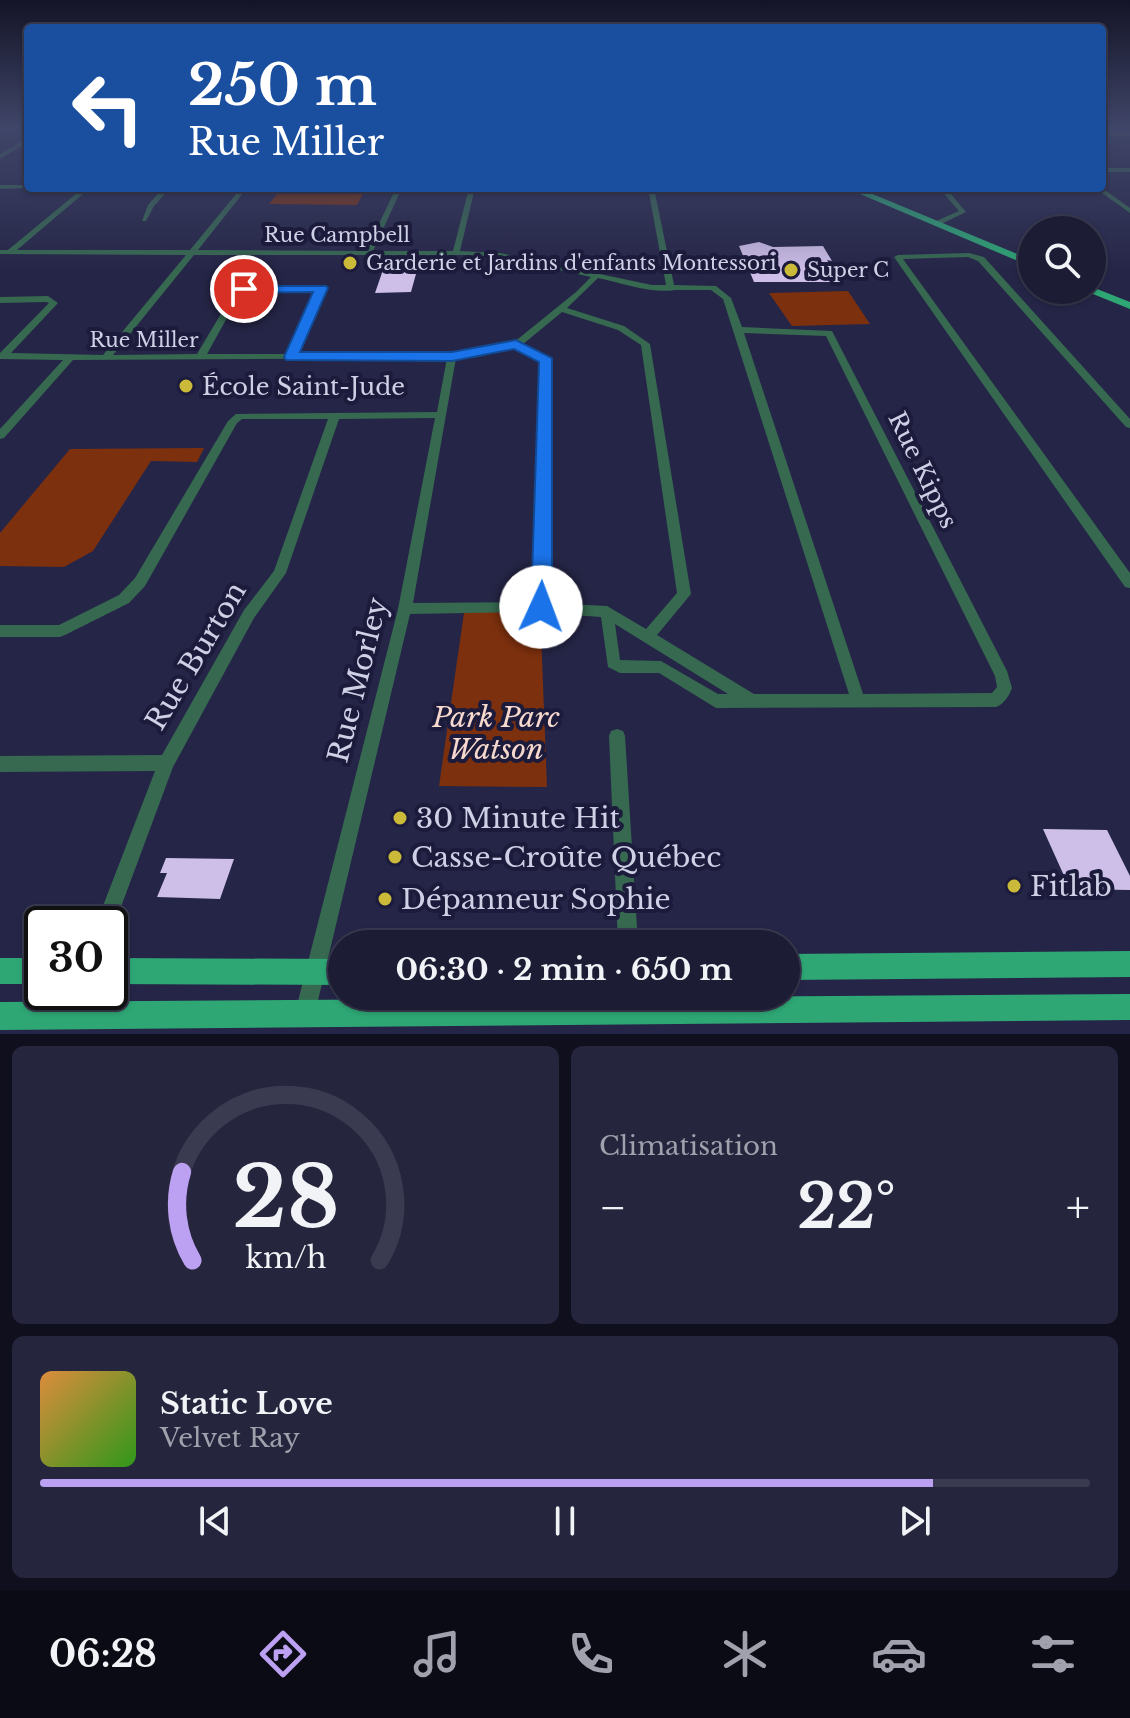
<!DOCTYPE html>
<html lang="fr">
<head>
<meta charset="utf-8">
<style>
  :root { --surface:#1c1c35; --page:#25253d; --text:#f1f3f6; --muted:#a0a1ad; --line:#3a3a50; --accent:#bca0f2 }
  body { margin:0; font-family:"Libre Baskerville",serif; background:var(--page); color:var(--text); height:100vh; display:flex; flex-direction:column; font-size:30px; white-space:nowrap }
  * { box-sizing:border-box; margin:0 }
  p { font-size:26px; color:var(--muted) }
  .icon { flex:none; width:44px; height:44px; fill:none; stroke:currentColor; stroke-width:2; stroke-linecap:round; stroke-linejoin:round }
  .map { position:relative; height:1034px; overflow:hidden }
  .details { display:flex; flex-direction:column; gap:12px; padding:12px; background:#0f0f1d; flex:1 }
  .details>* { flex:none }
  .guide { position:absolute; left:24px; top:24px; width:1082px; height:168px; border-radius:8px; box-shadow:0 2px 6px #0004,0 0 0 2px var(--line); background:#1a4fa0; color:#fff; overflow:hidden }
  .buttons { position:absolute; left:1018px; top:216px; display:grid; gap:16px }
  .buttons a { display:grid; place-items:center; width:88px; height:88px; border-radius:50%; background:var(--surface); box-shadow:0 2px 6px #0004,0 0 0 2px var(--line); font-size:40px }
  .speed { position:absolute; left:24px; top:906px; display:flex; gap:16px; font-size:40px; font-weight:700; text-align:center }
  .speed>* { display:grid; place-content:center; width:104px; height:104px; border-radius:50%; background:var(--surface); box-shadow:0 2px 6px #0004,0 0 0 2px var(--line); line-height:1 }
  .speed .limit { border:4px solid #111; border-radius:12px; background:#fff; color:#111 }
  .pin { position:absolute; display:grid; place-items:center; width:68px; height:68px; color:#fff; margin:-34px; border:4px solid #fff; border-radius:50%; box-shadow:0 2px 8px #0007 }
  .me { position:absolute; width:88px; margin:-44px; rotate:2deg; stroke-linejoin:round; filter:drop-shadow(0 0 6px #0008) }
  .turn { display:flex; align-items:center; gap:28px; height:168px; padding:0 32px; font-size:36px }
  .turn .icon { width:104px; height:104px; stroke-width:2.5 }
  .turn b { display:block; font-size:56px; line-height:68px }
  .big { font-size:60px; font-weight:700; line-height:1.1 }
  .details .widget { flex:1; display:flex; flex-direction:column; justify-content:center; gap:12px; min-width:0; padding:0 28px; border-radius:12px; background:var(--page) }
  .details .dial { align-items:center; gap:0 }
  .dial svg { height:208px; overflow:visible; fill:none; stroke:var(--line); stroke-width:7; stroke-linecap:round; text-anchor:middle }
  .dial text { fill:var(--text); stroke:none }
  .song { display:flex; align-items:center; gap:24px }
  .cover { width:96px; height:96px; border-radius:12px; background:linear-gradient(135deg,hsl(30 70% 55%),hsl(110 70% 35%)) }
  .played { height:8px; border-radius:4px; background:linear-gradient(90deg,var(--accent) 85%,var(--line) 85%) }
  .keys { display:flex; justify-content:space-around; direction:ltr }
  .heat { display:flex; justify-content:space-between; align-items:center; font-size:44px; direction:ltr }
  .details .tiles { flex:1; display:grid; gap:12px; grid-template-columns:1fr 1fr }
  .widget:last-child { grid-column:span 2 }
  .trip { position:absolute; left:328px; top:930px; width:472px; height:80px; border-radius:40px; background:var(--surface); box-shadow:0 2px 6px #0004,0 0 0 2px var(--line); font-weight:700; line-height:80px; text-align:center }
  .tabs { display:flex; height:128px; justify-content:space-around; align-items:center; background:#0b0b15; color:var(--muted) }
  .tabs .icon { width:56px; height:56px }
  .tabs .selected { color:var(--accent) }
  .tabs b { font-size:36px; color:var(--text) }
  .map>svg:first-child { display:block }
  .green { fill:#7d300d }
  .building { fill:#cebfe9 }
  .lines { fill:none; stroke-linecap:round; stroke-linejoin:round }
  .minor { fill:#366950; fill-rule:evenodd }
  .major { fill:#2ea775; fill-rule:evenodd }
  .route { fill:#1a73e8; stroke:#114b97; stroke-width:2 }
  .poi-dot { fill:#cbb939; stroke:#1c1b3c; stroke-width:3 }
  .labels { text-anchor:middle; dominant-baseline:central; stroke-width:8; stroke-linejoin:round; paint-order:stroke }
  .far-street-label { font-size:20px; fill:#ced0e6; stroke:#1c1b3c }
  .far-poi-label { font-size:20px; fill:#ced0e6; stroke:#1c1b3c; text-anchor:start }
  .poi-label { font-size:24px; fill:#ced0e6; stroke:#1c1b3c; text-anchor:start }
  .street-label { font-size:24px; fill:#ced0e6; stroke:#1c1b3c }
  .near-street-label { font-size:28px; fill:#ced0e6; stroke:#1c1b3c }
  .near-park-label { font-size:28px; font-style:italic; fill:#f7d9ce; stroke:#1c1b3c }
  .near-poi-label { font-size:28px; fill:#ced0e6; stroke:#1c1b3c; text-anchor:start }
</style>
</head>
<body>
<div class="map">
<svg width="1130" height="1034" viewBox="0 0 1130 1034">
  <rect width="100%" height="100%" fill="#252547"/>
  <!-- green -->
  <g class="green">
    <path d="M282,188H366L357,205L269,204Z"/>
    <path d="M848,291L870,324L792,326L769,293Z"/>
    <path d="M204,448L197,462L151,461L93,551L64,567L0,566V533L70,449Z"/>
    <path d="M465,606H540L547,787L439,786Z"/>
  </g>
  <!-- building -->
  <g class="building">
    <path d="M759,242L773,247L823,246L832,261L827,260L839,282H754L739,246Z"/>
    <path d="M419,263L411,292L375,293L385,264Z"/>
    <path d="M1043,829L1107,830L1130,876V890L1070,889Z"/>
    <path d="M166,858L234,859L220,899L157,897L167,873H160Z"/>
  </g>
  <g class="lines">
    <!-- minor -->
    <g class="minor">
      <rect x="1102" y="132" width="28" height="4"/>
      <path d="M28,137V142L0,159V154Z"/>
      <rect x="1102" y="168" width="28" height="4"/>
      <path d="M0,185H28V188H31L0,189Z"/>
      <path d="M83,188H90L17,250H190L241,188H247L198,250L366,251L396,188H402L373,251H453L469,188H475L460,251L500,253L652,285H666L648,188H654L674,285L716,286L731,298L742,327L832,331L1007,671L1012,688C1009,696 1004,704 996,707L716,708L659,673H620L608,667L601,617L530,612L410,614L315,1013L312,1020L305,1023L298,1020L295,1013L398,609L435,418L339,419L286,573L254,618L173,767L112,931H110V924H96L155,771L0,772V756L162,755L244,610L274,571L328,419H242L237,423L145,586L129,603L65,635L60,637H0V625H59L119,595L135,578L228,421L236,414L437,412L447,358L73,360L4,438L0,439V429L63,360L0,359V353L49,303L46,302L0,303V297L48,296L58,303L11,353L103,355L186,255L0,254V250H8ZM194,255H465L500,257L591,277L576,292L513,343L473,352L297,354L325,288L321,286L241,287L231,297L197,354L113,355ZM598,278C622,283 652,294 675,290H711L723,299L849,694H754L657,635L691,594L650,344L624,326L567,308ZM246,291H316L288,354H207L238,298ZM562,312L618,330L641,345L677,593L646,629L607,606L548,603L552,361L522,345ZM744,333L826,336L995,676L997,687L992,693L863,694ZM515,348L542,362L534,602L413,603L456,358H473ZM615,624L728,694H718L661,661L620,660Z"/>
      <path d="M163,188H170L154,206L146,221H142L148,205Z"/>
      <path d="M939,188H946L966,212L937,226L933,224L934,222L959,211Z"/>
      <path d="M1095,188H1102L1130,208V213Z"/>
      <path d="M969,253L984,257L1130,419V428L1126,427L978,261L968,257L903,259L1130,573V588L1125,587L894,257L898,255Z"/>
      <path d="M617,729L623,731L625,736L638,944H618L609,736L611,731Z"/>
      <path d="M67,992H88L74,1021L67,1024L60,1021L57,1014Z"/>
    </g>
    <!-- major -->
    <g class="major">
      <path d="M846,188H858L1032,260V267Z"/>
      <path d="M1092,287L1130,302V309L1088,292L1087,290H1092Z"/>
      <path d="M1130,951V977L786,980V954Z"/>
      <rect x="0" y="958" width="42" height="26"/>
      <path d="M110,958L342,959V985L110,984Z"/>
      <path d="M1130,994V1020L0,1030V1002Z"/>
    </g>
  </g>
  <!-- sky -->
  <linearGradient id="sky" x2="0" y2="1"><stop stop-color="#141427"/><stop offset="0.47" stop-color="#404669"/><stop offset="1" stop-color="#404669" stop-opacity="0"/></linearGradient>
  <rect width="1130" height="273" fill="url(#sky)"/>
  <!-- route -->
  <path class="route" d="M240,286H326L328,288L300,352H452L516,340L552,358V607L549,613L541,615L534,613L531,607L539,362L514,349L452,361L286,360L284,357L313,292L244,293L240,292Z"/>
  <!-- markers -->
  <g class="poi-dot">
    <circle cx="350" cy="263" r="8"/>
    <circle cx="791" cy="270" r="8"/>
    <circle cx="186" cy="386" r="8"/>
    <circle cx="400" cy="818" r="8"/>
    <circle cx="395" cy="857" r="8"/>
    <circle cx="1014" cy="886" r="8"/>
    <circle cx="385" cy="899" r="8"/>
  </g>
  <g class="labels">
    <!-- far-street labels -->
    <g class="far-street-label">
      <text x="337" y="235">Rue Campbell</text>
      <text x="144" y="340">Rue Miller</text>
    </g>
    <!-- far-poi labels -->
    <g class="far-poi-label">
      <text x="366" y="263">Garderie et Jardins d'enfants Montessori</text>
      <text x="807" y="270">Super C</text>
    </g>
    <!-- poi labels -->
    <g class="poi-label">
      <text x="202" y="386">École Saint-Jude</text>
    </g>
    <!-- street labels -->
    <g class="street-label">
      <text transform="translate(923 470) rotate(64)">Rue Kipps</text>
    </g>
    <!-- near-street labels -->
    <g class="near-street-label">
      <text transform="translate(196 656) rotate(-59)">Rue Burton</text>
      <text transform="translate(358 680) rotate(-76)">Rue Morley</text>
    </g>
    <!-- near-park labels -->
    <g class="near-park-label">
      <text x="496" y="717">Park Parc<tspan x="496" dy="32">Watson</tspan></text>
    </g>
    <!-- near-poi labels -->
    <g class="near-poi-label">
      <text x="416" y="818">30 Minute Hit</text>
      <text x="411" y="857">Casse-Croûte Québec</text>
      <text x="1030" y="886">Fitlab</text>
      <text x="401" y="899">Dépanneur Sophie</text>
    </g>
  </g>
</svg>
<div class="buttons">
<a><svg class="icon" aria-label="search" viewBox="0 0 24 24"><circle cx="10" cy="10" r="6"/><path d="M15 15l6 6"/></svg></a>
</div>
<div class="speed"><div class="limit">30</div></div>
<div class="pin" style="left:244px;top:289px;background:#d93025"><svg class="icon" aria-label="arrive" viewBox="0 0 24 24"><path d="M6 21V4h12l-3 4 3 4H6"/></svg></div>
<svg class="me" style="left:541px;top:607px" viewBox="-20 -20 40 40"><circle r="19" fill="#fff"/><path d="M0-13L10 11 0 6-10 11z" fill="#1a73e8"/></svg>
<div class="trip">06:30 · 2 min · 650 m</div>
<div class="guide">
<div class="turn"><svg class="icon" aria-label="left" viewBox="0 0 24 24"><path d="M17 20v-9H6M10 6l-5 5 5 5"/></svg><div><b>250 m</b>Rue Miller</div></div>
</div>
</div>
<section class="details">
<div class="tiles">
<div class="widget dial"><svg viewBox="0 0 100 80">
<path d="M14 69A42 42 0 1 1 86 69"/>
<path d="M14 69A42 42 0 0 1 10 35" stroke="#bca0f2"/>
<text x="50" y="56" font-size="32" font-weight="700">28</text>
<text x="50" y="72" font-size="11">km/h</text>
</svg></div>
<div class="widget"><p>Climatisation</p>
<div class="heat"><a>−</a><b class="big">22°</b><a>+</a></div>
</div>
<div class="widget">
<div class="song"><i class="cover"></i><div><b>Static Love</b><p>Velvet Ray</p></div></div>
<div class="played"></div>
<div class="keys"><svg class="icon" aria-label="previous" viewBox="0 0 24 24"><path d="M18 5L8 12l10 7zM5 5v14"/></svg><svg class="icon" aria-label="pause" viewBox="0 0 24 24"><path d="M8 5v14M16 5v14"/></svg><svg class="icon" aria-label="next" viewBox="0 0 24 24"><path d="M6 5l10 7-10 7zM19 5v14"/></svg></div>
</div>
</div>
</section>
<nav class="tabs">
<b>06:28</b>
<svg class="icon selected" aria-label="directions" viewBox="0 0 24 24"><path d="M12 3l9 9-9 9-9-9zM9 14v-3h6M13 9l2 2-2 2"/></svg>
<svg class="icon" aria-label="music" viewBox="0 0 24 24"><path d="M9 18V5l10-2v13"/><circle cx="6" cy="18" r="3"/><circle cx="16" cy="16" r="3"/></svg>
<svg class="icon" aria-label="phone" viewBox="0 0 24 24"><path d="M5 4h4l2 5-3 2q2 4 5 5l2-3 5 2v4C11 20 4 13 5 4z"/></svg>
<svg class="icon" aria-label="climate" viewBox="0 0 24 24"><path d="M12 3v18M4 7l16 10M4 17L20 7"/></svg>
<svg class="icon" aria-label="car" viewBox="0 0 24 24"><path d="M5 17H2v-5l4-1 3-4h7l3 4 3 1v5h-3M9 17h6M6 11h13"/><circle cx="7" cy="17" r="2"/><circle cx="17" cy="17" r="2"/></svg>
<svg class="icon" aria-label="filters" viewBox="0 0 24 24"><path d="M4 7h16M4 17h16"/><circle cx="9" cy="7" r="2"/><circle cx="15" cy="17" r="2"/></svg>
</nav>
</body>
</html>
